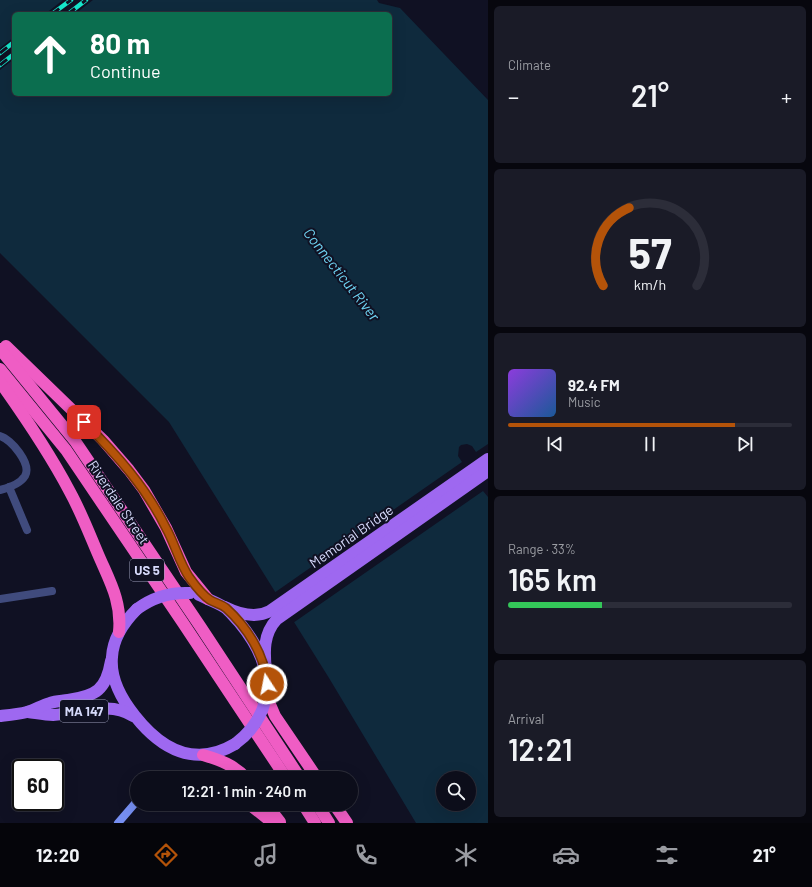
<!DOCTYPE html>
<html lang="en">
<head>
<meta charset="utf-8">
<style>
  :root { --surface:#0c0d1a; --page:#1a1b27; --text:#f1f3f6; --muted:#9a9ca2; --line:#2c2d39; --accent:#b45309 }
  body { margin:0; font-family:Barlow,sans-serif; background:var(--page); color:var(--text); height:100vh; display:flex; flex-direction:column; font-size:15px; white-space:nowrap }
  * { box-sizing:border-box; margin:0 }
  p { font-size:13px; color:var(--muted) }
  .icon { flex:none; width:22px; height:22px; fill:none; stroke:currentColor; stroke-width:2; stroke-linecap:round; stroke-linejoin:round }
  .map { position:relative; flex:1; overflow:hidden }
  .sheet { display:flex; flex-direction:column; gap:6px; padding:6px; background:#07070e; width:324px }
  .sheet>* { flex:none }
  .hud { position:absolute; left:12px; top:12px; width:380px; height:84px; border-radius:6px; box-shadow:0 4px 16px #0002,0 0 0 1px var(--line); background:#0b6e4f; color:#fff; overflow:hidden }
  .tools { position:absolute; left:436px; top:771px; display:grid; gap:8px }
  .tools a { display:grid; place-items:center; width:40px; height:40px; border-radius:50%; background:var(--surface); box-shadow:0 4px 16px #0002,0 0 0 1px var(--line); font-size:20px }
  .speed { position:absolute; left:12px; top:759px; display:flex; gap:8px; font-size:20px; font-weight:700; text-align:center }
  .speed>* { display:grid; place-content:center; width:52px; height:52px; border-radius:50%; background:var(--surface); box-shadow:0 4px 16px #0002,0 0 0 1px var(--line); line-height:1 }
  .speed .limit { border:2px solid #111; border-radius:6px; background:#fff; color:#111 }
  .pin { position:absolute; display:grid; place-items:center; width:34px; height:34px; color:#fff; margin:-17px; border-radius:8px; box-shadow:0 2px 6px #0006 }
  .me { position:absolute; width:44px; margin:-22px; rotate:349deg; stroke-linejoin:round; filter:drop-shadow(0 0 3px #0008) }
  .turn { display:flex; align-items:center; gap:14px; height:84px; padding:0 12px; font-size:18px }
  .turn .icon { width:52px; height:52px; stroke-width:2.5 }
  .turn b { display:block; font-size:28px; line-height:34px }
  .big { font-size:30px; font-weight:600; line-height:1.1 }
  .sheet .card { flex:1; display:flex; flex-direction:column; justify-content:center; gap:6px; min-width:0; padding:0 14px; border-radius:6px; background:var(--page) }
  .sheet .dial { align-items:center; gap:0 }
  .dial svg { height:104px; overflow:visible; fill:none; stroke:var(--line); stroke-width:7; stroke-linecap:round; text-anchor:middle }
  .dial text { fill:var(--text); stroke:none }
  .song { display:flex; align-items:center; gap:12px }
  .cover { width:48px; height:48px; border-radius:6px; background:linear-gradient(135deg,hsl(270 70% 55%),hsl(210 70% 35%)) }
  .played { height:4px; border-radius:2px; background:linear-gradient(90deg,var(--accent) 80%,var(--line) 80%) }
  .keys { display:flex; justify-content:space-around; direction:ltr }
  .heat { display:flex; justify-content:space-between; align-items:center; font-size:22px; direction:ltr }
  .charge { height:6px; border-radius:3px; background:linear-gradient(90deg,#34c759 33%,var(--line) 0) }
  .trip { position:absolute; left:130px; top:771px; width:228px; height:40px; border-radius:20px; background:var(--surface); box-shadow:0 4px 16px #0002,0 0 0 1px var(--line); font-weight:600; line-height:40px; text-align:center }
  .menu { display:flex; height:64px; justify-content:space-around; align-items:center; background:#05050a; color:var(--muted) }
  .menu .icon { width:28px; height:28px }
  .menu .current { color:var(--accent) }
  .menu b { font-size:18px; color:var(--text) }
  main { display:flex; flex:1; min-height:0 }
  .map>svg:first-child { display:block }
  .water { fill:#0f2a3d; fill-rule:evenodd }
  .pier { fill:#101123 }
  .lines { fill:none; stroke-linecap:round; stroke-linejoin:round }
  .street { stroke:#404b7d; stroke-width:8 }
  .secondary { stroke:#768ff2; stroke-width:8 }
  .primary { stroke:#9e68f0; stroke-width:12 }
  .highway { stroke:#ef5dc4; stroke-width:12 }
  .rail-casing { stroke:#16e7cc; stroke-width:4.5 }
  .rail { stroke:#101123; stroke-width:3; stroke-dasharray:9; stroke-linecap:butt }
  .primary-bridge { stroke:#9e68f0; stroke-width:12 }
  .route-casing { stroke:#753606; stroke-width:10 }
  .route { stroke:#b45309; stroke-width:7 }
  .labels { text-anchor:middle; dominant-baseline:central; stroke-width:4; stroke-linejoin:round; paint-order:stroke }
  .shield { fill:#101123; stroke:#9b9eba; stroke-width:1 }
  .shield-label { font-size:13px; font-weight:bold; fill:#d6dafb }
  .street-label { font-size:14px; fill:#d6dafb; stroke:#101123 }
  .water-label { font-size:15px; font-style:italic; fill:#6ed2f1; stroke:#101123 }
</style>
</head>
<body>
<main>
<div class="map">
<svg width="488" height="823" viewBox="0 0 488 823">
  <rect width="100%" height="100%" fill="#101123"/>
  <!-- water -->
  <path class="water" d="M0,0H377L379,3L400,8L488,100V823H416L329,678L169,422L0,253ZM14,14H390V94H14ZM443,778H469V804H443Z"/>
  <!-- pier -->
  <g class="pier">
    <path d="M63,0H93L75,14H45Z"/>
    <path d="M14,37V59L0,70V48Z"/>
    <path d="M467,444L472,446L476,452L488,444V497L483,491L293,623L274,593L462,462L458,456L459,447L461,445Z"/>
  </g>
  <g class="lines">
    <!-- street -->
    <g class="street">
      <path d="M0,436C11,439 32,464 25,476C20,484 8,488 0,490"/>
      <path d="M9,487L27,530"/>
      <path d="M0,599L52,591"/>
    </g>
    <!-- secondary -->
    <path class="secondary" d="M118,823L137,801"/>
    <!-- primary -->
    <g class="primary">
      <path d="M199,595C207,599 216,602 224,607C229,610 234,617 239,622C258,645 271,670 265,701"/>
      <path d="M225,607C239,614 255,619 270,611L488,459"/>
      <path d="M137,609C124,622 113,638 112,657C110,678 122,700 135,716C161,749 195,768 235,744"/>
      <path d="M266,671C264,652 263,634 277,619L488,471"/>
      <path d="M28,712C36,713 45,715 53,715C80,714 109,700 133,716"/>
      <path d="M0,716C9,715 19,714 27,712C35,710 42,705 50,703C56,701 62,701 68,700C96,696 106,690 111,661"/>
    </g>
    <!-- highway -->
    <g class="highway">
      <path d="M6,346L103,440L129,470L144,490L166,528L186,572L208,599"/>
      <path d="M0,349L75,441L200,626L300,778"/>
      <path d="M0,369L66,450L183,623L286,778"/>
      <path d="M0,382C25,417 50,454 70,492C81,512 89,533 98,554C109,580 122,601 119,632"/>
      <path d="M266,695L275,716L317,778"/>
      <path d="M203,755C220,760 234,765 246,778"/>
      <path d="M249,804L273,823"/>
      <path d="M266,804L280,822"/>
      <path d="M303,804L315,823"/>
      <path d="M317,804L329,823"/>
      <path d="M334,804L347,823"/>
    </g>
    <!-- rail casing -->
    <g class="rail-casing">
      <g id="rail">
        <path d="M52,14L71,0"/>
        <path d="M68,14L86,0"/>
        <path d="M0,53L14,42"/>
        <path d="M0,65L14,54"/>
      </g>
    </g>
    <!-- rail -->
    <use href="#rail" class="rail"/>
    <!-- primary-bridge -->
    <g class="primary-bridge">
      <path d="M137,609C153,597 170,592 190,593"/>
      <path d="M235,744C250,733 261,718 265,701"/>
    </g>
  </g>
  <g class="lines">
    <!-- route casing -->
    <g class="route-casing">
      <path id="route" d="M84,422C116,454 146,487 166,528C175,544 179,562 189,577C194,584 202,595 210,600C215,603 221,604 226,608C247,627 265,655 267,684"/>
    </g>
    <!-- route -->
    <use href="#route" class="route"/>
  </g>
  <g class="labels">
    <!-- shield labels -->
    <g class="shield">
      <rect x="130" y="559" width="34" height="22" rx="3"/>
      <rect x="60" y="700" width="48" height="22" rx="3"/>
    </g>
    <g class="shield-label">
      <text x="147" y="570">US 5</text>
      <text x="84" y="711">MA 147</text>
    </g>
    <!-- street labels -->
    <g class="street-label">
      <text transform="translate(119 502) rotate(56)">Riverdale Street</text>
      <text transform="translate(351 536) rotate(-35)">Memorial Bridge</text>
    </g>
    <!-- water labels -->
    <g class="water-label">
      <text transform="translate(342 274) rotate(52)">Connecticut River</text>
    </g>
  </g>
</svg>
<div class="tools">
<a><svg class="icon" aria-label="search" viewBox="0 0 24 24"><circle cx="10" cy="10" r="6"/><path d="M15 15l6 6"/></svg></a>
</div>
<div class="speed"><div class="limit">60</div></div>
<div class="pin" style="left:84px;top:422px;background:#d93025"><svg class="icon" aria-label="arrive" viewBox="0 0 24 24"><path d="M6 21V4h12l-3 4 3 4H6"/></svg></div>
<svg class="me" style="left:267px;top:684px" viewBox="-20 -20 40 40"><circle r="17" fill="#b45309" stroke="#fff" stroke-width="3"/><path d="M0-11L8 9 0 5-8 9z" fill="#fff"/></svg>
<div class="trip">12:21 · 1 min · 240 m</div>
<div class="hud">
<div class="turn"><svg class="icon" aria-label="ahead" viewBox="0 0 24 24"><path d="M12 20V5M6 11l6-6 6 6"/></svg><div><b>80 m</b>Continue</div></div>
</div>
</div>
<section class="sheet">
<div class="card"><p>Climate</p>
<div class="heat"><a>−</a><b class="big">21°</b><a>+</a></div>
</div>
<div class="card dial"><svg viewBox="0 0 100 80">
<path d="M14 69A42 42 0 1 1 86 69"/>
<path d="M14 69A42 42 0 0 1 34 9" stroke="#b45309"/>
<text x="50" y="56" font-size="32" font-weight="700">57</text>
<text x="50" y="72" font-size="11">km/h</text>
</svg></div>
<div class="card">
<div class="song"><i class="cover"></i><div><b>92.4 FM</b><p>Music</p></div></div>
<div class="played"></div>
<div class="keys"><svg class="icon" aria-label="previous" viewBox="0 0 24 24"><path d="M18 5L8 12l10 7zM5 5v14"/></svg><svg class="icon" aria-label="pause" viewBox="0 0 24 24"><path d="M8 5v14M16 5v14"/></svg><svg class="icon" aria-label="next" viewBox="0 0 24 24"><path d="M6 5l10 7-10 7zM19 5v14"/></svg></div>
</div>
<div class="card"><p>Range · 33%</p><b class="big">165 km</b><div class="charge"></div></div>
<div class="card"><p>Arrival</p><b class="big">12:21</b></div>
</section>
</main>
<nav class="menu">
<b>12:20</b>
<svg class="icon current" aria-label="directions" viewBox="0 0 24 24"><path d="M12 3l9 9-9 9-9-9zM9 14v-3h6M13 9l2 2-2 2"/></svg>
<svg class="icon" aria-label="music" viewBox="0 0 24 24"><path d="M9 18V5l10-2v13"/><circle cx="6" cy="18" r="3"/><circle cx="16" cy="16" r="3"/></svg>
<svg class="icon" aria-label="phone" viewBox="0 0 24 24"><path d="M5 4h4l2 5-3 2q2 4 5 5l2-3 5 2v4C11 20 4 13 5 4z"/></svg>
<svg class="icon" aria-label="climate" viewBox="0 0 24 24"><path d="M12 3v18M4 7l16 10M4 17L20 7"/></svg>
<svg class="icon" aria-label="car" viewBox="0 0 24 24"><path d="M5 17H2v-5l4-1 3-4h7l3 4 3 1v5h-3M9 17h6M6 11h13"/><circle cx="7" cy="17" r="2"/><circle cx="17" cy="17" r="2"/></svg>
<svg class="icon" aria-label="filters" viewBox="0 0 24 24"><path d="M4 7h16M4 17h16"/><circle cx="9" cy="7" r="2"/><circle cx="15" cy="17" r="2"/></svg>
<b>21°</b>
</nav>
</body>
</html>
